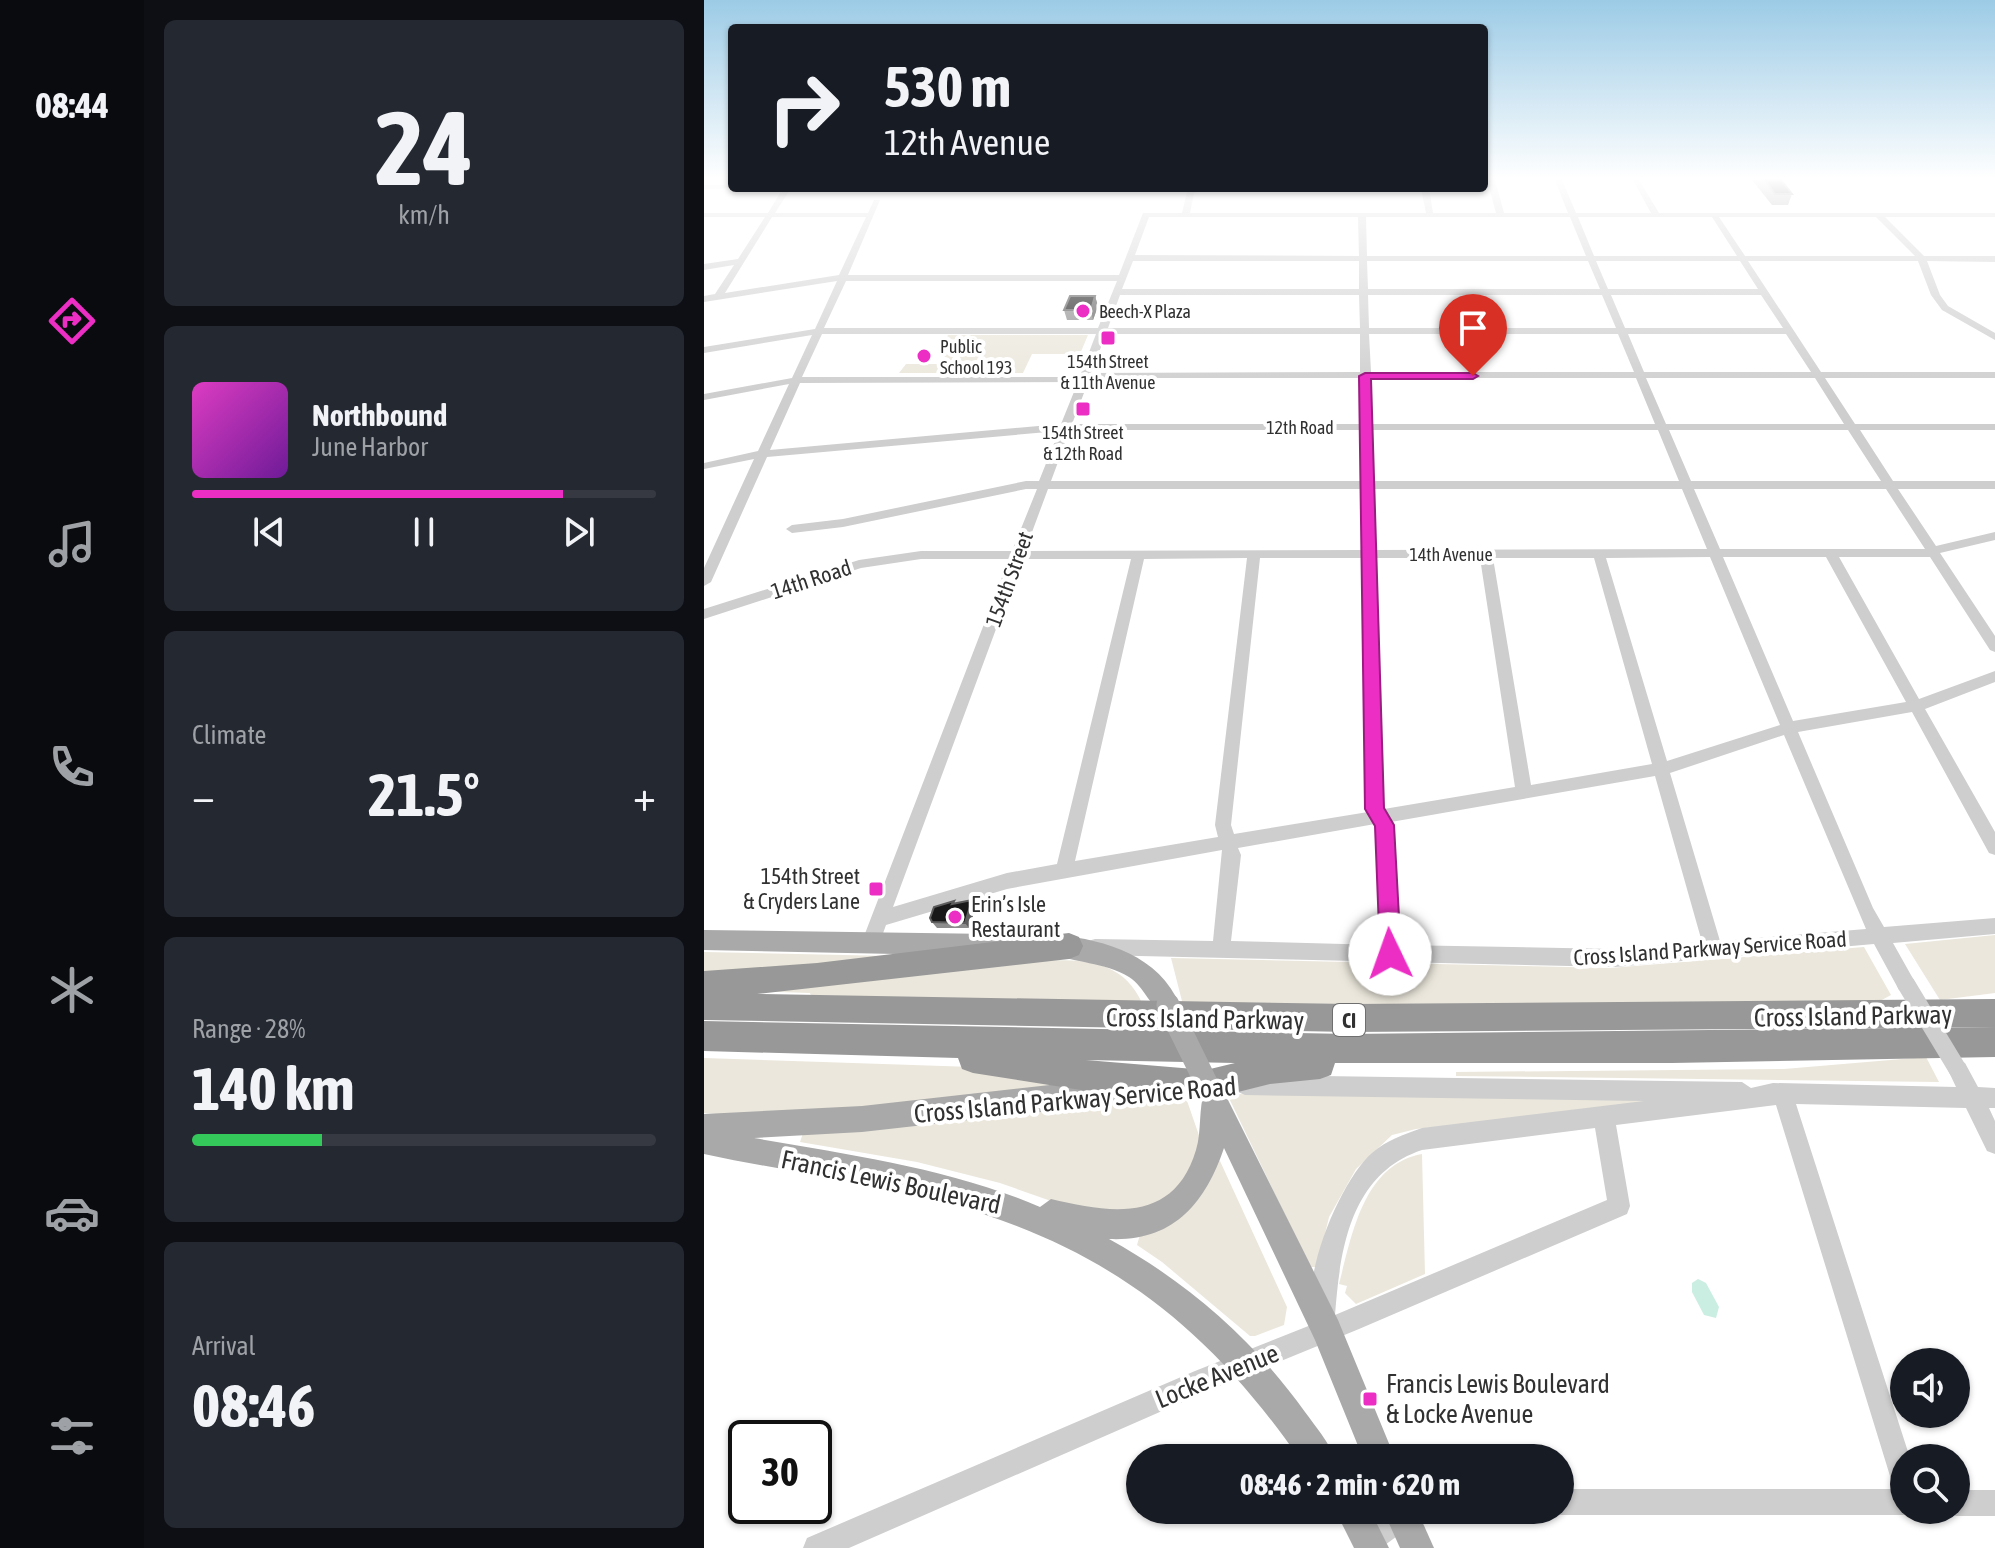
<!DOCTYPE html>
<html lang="en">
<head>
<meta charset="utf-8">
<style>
  :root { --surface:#171b24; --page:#242831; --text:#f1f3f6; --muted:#9ea1a6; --line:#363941; --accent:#ec2ec5 }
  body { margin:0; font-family:"Asap Condensed",sans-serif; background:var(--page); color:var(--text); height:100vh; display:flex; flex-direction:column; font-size:30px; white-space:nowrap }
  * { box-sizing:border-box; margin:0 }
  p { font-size:26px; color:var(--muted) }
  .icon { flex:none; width:44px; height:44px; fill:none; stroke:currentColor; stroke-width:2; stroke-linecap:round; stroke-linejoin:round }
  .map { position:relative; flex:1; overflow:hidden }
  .panel { display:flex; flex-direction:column; gap:20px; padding:20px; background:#0d0f14; width:560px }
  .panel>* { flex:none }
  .top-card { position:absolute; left:24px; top:24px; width:760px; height:168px; border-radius:8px; box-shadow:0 2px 6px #0004; background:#171b24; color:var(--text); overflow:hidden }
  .tools { position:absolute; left:1186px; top:1348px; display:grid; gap:16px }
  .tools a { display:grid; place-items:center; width:80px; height:80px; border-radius:50%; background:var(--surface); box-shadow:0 2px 6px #0004; font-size:40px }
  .speed { position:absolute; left:24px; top:1420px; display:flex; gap:16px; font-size:40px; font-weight:700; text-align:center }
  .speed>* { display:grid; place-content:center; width:104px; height:104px; border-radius:50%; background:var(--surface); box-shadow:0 2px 6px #0004; line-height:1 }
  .speed .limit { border:4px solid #111; border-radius:12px; background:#fff; color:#111 }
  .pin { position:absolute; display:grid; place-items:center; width:68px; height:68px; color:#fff; margin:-82px -34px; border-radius:50% 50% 50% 0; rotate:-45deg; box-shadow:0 0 8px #0007 }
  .pin .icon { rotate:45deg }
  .me { position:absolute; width:88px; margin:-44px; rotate:357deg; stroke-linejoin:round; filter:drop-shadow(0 0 6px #0008) }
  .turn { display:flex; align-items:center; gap:28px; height:168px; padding:0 24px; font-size:36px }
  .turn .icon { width:104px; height:104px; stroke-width:2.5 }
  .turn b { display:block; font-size:56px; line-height:68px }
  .big { font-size:60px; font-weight:700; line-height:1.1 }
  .panel .tile { flex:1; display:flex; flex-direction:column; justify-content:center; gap:12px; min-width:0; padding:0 28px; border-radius:12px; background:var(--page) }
  .panel .dial { align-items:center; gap:0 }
  .dial b { font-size:104px; line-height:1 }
  .song { display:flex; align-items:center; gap:24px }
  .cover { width:96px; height:96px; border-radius:12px; background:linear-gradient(135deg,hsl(310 70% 55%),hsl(280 70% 35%)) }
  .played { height:8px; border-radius:4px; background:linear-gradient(90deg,var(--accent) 80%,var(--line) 80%) }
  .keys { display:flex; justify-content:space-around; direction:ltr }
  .heat { display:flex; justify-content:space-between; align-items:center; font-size:44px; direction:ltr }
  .charge { height:12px; border-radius:6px; background:linear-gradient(90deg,#34c759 28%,var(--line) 0) }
  .trip { position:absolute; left:422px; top:1444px; width:448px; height:80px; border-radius:40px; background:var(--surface); box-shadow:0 2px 6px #0004; font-weight:700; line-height:80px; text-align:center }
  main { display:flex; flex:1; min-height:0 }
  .tab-bar { display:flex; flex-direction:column; width:144px; justify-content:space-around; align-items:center; background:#090b0e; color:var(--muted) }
  .tab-bar .icon { width:56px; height:56px }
  .tab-bar .on { color:var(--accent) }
  .tab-bar b { font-size:36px; color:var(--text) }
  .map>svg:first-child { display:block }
  .green { fill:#ebe7dc }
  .water { fill:#cbeee2 }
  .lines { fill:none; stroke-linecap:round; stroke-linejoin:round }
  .minor { fill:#cecece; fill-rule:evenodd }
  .major { fill:#a9a9a9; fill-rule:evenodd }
  .highway { fill:#989898; fill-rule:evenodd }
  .minor-bridge { stroke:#cecece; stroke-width:18 }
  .major-bridge { stroke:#a9a9a9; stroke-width:23 }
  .wall { fill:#8c8c8c }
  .shaded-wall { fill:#5d5d5d }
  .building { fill:#181818; stroke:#5d5d5d; stroke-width:2 }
  .route { fill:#ec2ec5; stroke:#991e80; stroke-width:2 }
  .poi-dot { fill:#ec2ec5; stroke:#fff; stroke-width:3 }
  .labels { text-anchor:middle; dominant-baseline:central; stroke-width:8; stroke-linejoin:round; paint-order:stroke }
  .far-poi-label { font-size:18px; fill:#313131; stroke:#fff; text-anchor:start }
  .far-street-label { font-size:18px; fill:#313131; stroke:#fff }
  .shield { fill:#fff; stroke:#6f6f6f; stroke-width:2 }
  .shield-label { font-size:20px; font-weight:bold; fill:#313131 }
  .street-label { font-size:22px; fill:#313131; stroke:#fff }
  .poi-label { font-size:22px; fill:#313131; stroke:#fff; text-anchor:end }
  .near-street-label { font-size:26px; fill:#313131; stroke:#fff }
  .near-poi-label { font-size:26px; fill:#313131; stroke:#fff; text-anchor:start }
</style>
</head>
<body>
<main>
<nav class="tab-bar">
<b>08:44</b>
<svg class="icon on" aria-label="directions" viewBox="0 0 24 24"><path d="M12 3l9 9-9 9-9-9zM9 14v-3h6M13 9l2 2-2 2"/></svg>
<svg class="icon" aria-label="music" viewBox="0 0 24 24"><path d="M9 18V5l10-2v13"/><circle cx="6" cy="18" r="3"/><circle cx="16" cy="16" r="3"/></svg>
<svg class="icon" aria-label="phone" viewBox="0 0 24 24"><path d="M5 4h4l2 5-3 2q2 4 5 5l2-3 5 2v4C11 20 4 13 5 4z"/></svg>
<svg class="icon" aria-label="climate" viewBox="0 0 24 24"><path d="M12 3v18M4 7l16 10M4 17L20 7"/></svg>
<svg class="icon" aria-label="car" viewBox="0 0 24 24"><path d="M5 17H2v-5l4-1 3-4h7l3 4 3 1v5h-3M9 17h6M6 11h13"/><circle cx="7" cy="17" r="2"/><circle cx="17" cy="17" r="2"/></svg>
<svg class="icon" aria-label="filters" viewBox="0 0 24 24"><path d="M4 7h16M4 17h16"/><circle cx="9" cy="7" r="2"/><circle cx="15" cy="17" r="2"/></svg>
</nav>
<section class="panel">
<div class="tile dial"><b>24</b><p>km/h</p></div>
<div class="tile">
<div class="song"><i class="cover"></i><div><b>Northbound</b><p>June Harbor</p></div></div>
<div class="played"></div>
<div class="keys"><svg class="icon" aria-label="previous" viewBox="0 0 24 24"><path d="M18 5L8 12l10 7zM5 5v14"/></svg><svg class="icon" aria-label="pause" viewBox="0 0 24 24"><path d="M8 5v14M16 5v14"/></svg><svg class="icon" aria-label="next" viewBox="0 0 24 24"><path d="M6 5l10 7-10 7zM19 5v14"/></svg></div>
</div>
<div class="tile"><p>Climate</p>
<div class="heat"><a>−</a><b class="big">21.5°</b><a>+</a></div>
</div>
<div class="tile"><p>Range · 28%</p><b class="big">140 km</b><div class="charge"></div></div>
<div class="tile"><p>Arrival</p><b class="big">08:46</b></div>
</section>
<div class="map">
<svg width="1291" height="1548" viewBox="0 0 1291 1548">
  <rect width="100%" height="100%" fill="#fff"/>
  <!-- green -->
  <g class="green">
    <path d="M244,335H384L376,354H328L319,373H195L202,364H236L244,350L236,349Z"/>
    <path d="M1291,935V993L1236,1000L1201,944Z"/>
    <path d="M1160,947L1187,995L1176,1001L1078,1006L479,1005L467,958L906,968Z"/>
    <path d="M0,952L186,956L0,976Z"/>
    <path d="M308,961C360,962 415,949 439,1005L108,998L106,993L6,990Z"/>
    <path d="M1222,1057L1235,1082L752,1076V1072L1080,1069Z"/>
    <path d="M0,1058L269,1067L377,1086L248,1100L41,1116L0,1113Z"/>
    <path d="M523,1094L921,1099L953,1103L712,1129L688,1135L652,1169L625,1217L613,1267H606Z"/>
    <path d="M481,1095L498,1144L493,1166L453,1210L416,1216L367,1208L296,1183L213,1162L96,1142L99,1133L394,1101Z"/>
    <path d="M718,1154L721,1274L652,1304L641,1293L643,1286L635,1284C648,1235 659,1165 718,1154Z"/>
    <path d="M513,1159L516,1161L583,1307L580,1325L551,1336H546L458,1262L433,1245L437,1231Z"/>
  </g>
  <!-- water -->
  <path class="water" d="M994,1279L1002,1283L1015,1307L1012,1318L1000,1315L988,1292V1283Z"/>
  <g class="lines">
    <!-- minor -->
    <g class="minor">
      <path d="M783,180H791L800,213H864L851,180H858L872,213H947L929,180H935L955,213H1291V217H1181L1220,256H1291V262L1223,261L1236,295L1244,306L1291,333V340L1238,310L1227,295L1214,261H1044L1117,372H1291V378H1121L1151,424H1291V430H1156L1189,481H1291V489H1194L1232,546L1291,532V540L1236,553L1291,636V652L1286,650L1226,557H1135L1215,699L1291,671V682L1221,709L1291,832V855L1285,853L1208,712L1094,732L1169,908L1180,927L1291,918V934L1189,943L1212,984L1209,990L1202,993L1195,990L1170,944L911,967L391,955L384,953L382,947L384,941L391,939L509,941L518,850L303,889L182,925L173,950L166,952L159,950L157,944L305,559H217L157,568L0,619V609L155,560L217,551H308L333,489H322L139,527L88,533L82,529L88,525L139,519L322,481H335L355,431L63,457L7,582L0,586V568L50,459L0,469V463L54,451L85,384L0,400V394L88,378L108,335L0,353V347L111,329L133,281L0,302V296L11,294L30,265L0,270V264L34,259L61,217H0V213H64L79,188H87L71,213H164L170,200H176L144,275H415L439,213H478L483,192L492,188H504L490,193L486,213H722L717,188H725L729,213H792ZM68,217H162L135,275L21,293ZM445,217H654L655,256L431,255ZM662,217H866L882,256H663ZM874,217H1008L1033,256H890ZM1015,217H1172L1211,256H1041ZM429,261H655V289H418ZM663,261H884L896,289H664ZM892,261H1036L1054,289H904ZM142,281H413L394,328H120ZM416,295H655L656,328H404ZM664,295H898L912,328H665ZM907,295H1057L1079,328H921ZM118,334H392L376,376L370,377H98ZM402,334H656V372L387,373ZM665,334H914L930,372H667ZM924,334H1082L1107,372H940ZM392,378H656L657,424H368L385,380ZM667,378H932L951,424H668ZM942,378H1111L1140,424H962ZM374,382L357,424L66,450L96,383ZM366,430H657L658,481H347ZM668,430H954L975,481H670ZM965,430H1144L1177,481H987ZM344,489H658L659,550L321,551ZM670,489H978L1003,549L672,550ZM990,489H1182L1221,549H1016ZM1006,557L1076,725L963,761L902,558ZM1019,557H1122L1202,702L1089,721ZM543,558L511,825L514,837L371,861L440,559ZM556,558H659L664,812L530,834L527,825ZM672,558H776L811,787L680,809ZM789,558H890L948,764L827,785ZM318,559H427L353,864L303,873L189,907ZM1080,735L1162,929L1016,941L966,773ZM951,776L998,942L911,949L695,945L687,822ZM671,824L676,945L527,941L537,855L534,848Z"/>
      <path d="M0,185H28V188H31L0,189Z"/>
      <path d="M1254,1060L1261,1063L1274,1087L1291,1088V1108H1285L1291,1121V1154L1283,1151L1262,1108L1092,1104L1206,1458H1200V1510L1209,1511L1200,1515H856L846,1510H856V1489H1190L1072,1105L912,1125L926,1206L923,1214L655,1329L506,1390L145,1548H99L103,1538L491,1371L612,1323C592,1285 637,1179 668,1153C683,1140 699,1135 718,1128L940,1101L541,1095L534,1092L531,1085L534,1078L541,1075L1038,1082L1047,1088L1069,1083L1252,1087L1244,1070L1247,1063ZM891,1128L903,1200L631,1315C636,1250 646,1174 718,1150Z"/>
      <path d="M1252,1490H1291V1516H1252L1243,1512L1242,1510H1252Z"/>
      <path d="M684,1510H720L716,1519L677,1548H655L651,1540L655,1530Z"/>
    </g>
    <!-- major -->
    <g class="major">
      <path d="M0,930L289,934L297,938L301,945L297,952L289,956L0,950Z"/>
      <path d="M353,935C403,940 455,956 476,1005L473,1013L464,1017C447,1010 441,987 425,977C400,962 371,963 345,953L341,946L345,939Z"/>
      <path d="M418,1077L427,1081L431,1090L427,1099L418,1103L158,1132L50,1138C147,1155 245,1168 336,1207L347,1199C406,1213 470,1224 492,1150C498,1131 494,1108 501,1090L510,1086L519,1090L634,1320L691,1458H659L611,1340L520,1148C501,1204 469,1242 405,1239C483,1282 549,1339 601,1412C612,1427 624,1441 631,1458H595C485,1300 367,1227 180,1188C120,1175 60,1167 0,1154V1114L158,1106Z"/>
      <path d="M631,1510H666L685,1548H650Z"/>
      <path d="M679,1510H713L730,1548H696Z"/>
    </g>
    <!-- highway -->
    <g class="highway">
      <path d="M365,933L375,937L379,946L375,955L365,959L53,994L646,1004L1291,999V1027L646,1032L0,1020V971L113,963Z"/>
      <path d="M0,1021L645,1034L1291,1027V1057L968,1063H631L627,1075L616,1079L566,1084L502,1100L396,1093L269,1073L258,1069L254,1058L0,1051ZM382,1060L531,1063L502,1070Z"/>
    </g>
    <!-- minor-bridge -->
    <path class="minor-bridge" d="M1202,984L1254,1070"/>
    <!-- major-bridge -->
    <path class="major-bridge" d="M464,1005L510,1099"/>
  </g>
  <!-- wall -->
  <g class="wall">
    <path d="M1048,180H1077L1088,194L1084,205H1068Z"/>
    <path d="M391,296L394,306L389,320H363L360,310Z"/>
    <path d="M268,900L272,906L265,928H233L228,922L250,901L252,904Z"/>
  </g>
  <!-- shaded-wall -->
  <g class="shaded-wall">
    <path d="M391,296L394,306L389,320L387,310Z"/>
    <path d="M268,900L272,906L265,928L261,923Z"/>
  </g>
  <!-- building -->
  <g class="building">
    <path d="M1061,180H1077L1088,194H1071Z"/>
    <path d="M366,296H391L387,310H360Z"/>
    <path d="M268,900L261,923L228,922L226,918L230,907L250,901L248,904Z"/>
  </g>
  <!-- sky -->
  <linearGradient id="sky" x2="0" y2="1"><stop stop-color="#9ccbe6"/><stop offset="0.45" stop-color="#fff"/><stop offset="1" stop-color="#fff" stop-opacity="0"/></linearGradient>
  <rect width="1291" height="396" fill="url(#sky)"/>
  <!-- route -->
  <path class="route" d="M661,373H769L774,376L769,379H667L680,808L690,825L697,954L694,961L686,964L679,961L676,954L671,826L661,809L655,376Z"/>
  <!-- markers -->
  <g class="poi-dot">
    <circle cx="379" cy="311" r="8"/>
    <rect x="396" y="330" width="16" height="16" rx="4"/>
    <circle cx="220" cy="356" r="8"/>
    <rect x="371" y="401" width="16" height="16" rx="4"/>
    <rect x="164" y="881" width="16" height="16" rx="4"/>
    <circle cx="251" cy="917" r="8"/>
    <rect x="658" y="1391" width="16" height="16" rx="4"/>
  </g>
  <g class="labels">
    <!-- far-poi labels -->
    <g class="far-poi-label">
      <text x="395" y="311">Beech-X Plaza</text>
      <text x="236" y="346">Public<tspan x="236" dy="21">School 193</tspan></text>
      <text x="404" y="361" text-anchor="middle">154th Street<tspan x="404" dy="21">&amp; 11th Avenue</tspan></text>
      <text x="379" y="432" text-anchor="middle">154th Street<tspan x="379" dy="21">&amp; 12th Road</tspan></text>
    </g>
    <!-- far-street labels -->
    <g class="far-street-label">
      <text x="596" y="427">12th Road</text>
      <text x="747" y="554">14th Avenue</text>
    </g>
    <!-- shield labels -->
    <rect class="shield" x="629" y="1004" width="32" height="32" rx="6"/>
    <g class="shield-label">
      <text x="645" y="1020">CI</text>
    </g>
    <!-- street labels -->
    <g class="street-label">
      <text transform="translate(107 579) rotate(-18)">14th Road</text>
      <text transform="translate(305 579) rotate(-70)">154th Street</text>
      <text transform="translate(1006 948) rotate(-4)">Cross Island Parkway Service Road</text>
    </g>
    <!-- poi labels -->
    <g class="poi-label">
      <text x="156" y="876">154th Street<tspan x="156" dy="25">&amp; Cryders Lane</tspan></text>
      <text x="267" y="904" text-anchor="start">Erin’s Isle<tspan x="267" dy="25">Restaurant</tspan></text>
    </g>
    <!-- near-street labels -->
    <g class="near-street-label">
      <text transform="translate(1149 1016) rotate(-1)">Cross Island Parkway</text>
      <text transform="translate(501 1019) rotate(1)">Cross Island Parkway</text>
      <text transform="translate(371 1100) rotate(-5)">Cross Island Parkway Service Road</text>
      <text transform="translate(187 1182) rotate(12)">Francis Lewis Boulevard</text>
      <text transform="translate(513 1376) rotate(-22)">Locke Avenue</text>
    </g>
    <!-- near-poi labels -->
    <g class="near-poi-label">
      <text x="682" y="1384">Francis Lewis Boulevard<tspan x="682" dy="30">&amp; Locke Avenue</tspan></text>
    </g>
  </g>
</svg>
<div class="tools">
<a><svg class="icon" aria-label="sound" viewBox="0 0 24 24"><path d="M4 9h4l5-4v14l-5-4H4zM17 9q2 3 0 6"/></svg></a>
<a><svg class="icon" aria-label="search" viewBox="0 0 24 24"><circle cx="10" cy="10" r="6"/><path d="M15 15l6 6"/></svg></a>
</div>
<div class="speed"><div class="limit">30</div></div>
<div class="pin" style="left:769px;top:376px;background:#d93025"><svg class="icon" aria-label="arrive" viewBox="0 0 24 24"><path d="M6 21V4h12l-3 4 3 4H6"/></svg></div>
<svg class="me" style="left:686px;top:954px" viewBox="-20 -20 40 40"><circle r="19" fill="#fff"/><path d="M0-13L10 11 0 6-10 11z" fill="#ec2ec5"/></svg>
<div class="trip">08:46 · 2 min · 620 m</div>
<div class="top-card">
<div class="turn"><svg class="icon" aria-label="right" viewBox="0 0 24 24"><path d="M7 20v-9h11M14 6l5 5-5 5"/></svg><div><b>530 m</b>12th Avenue</div></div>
</div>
</div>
</main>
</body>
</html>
